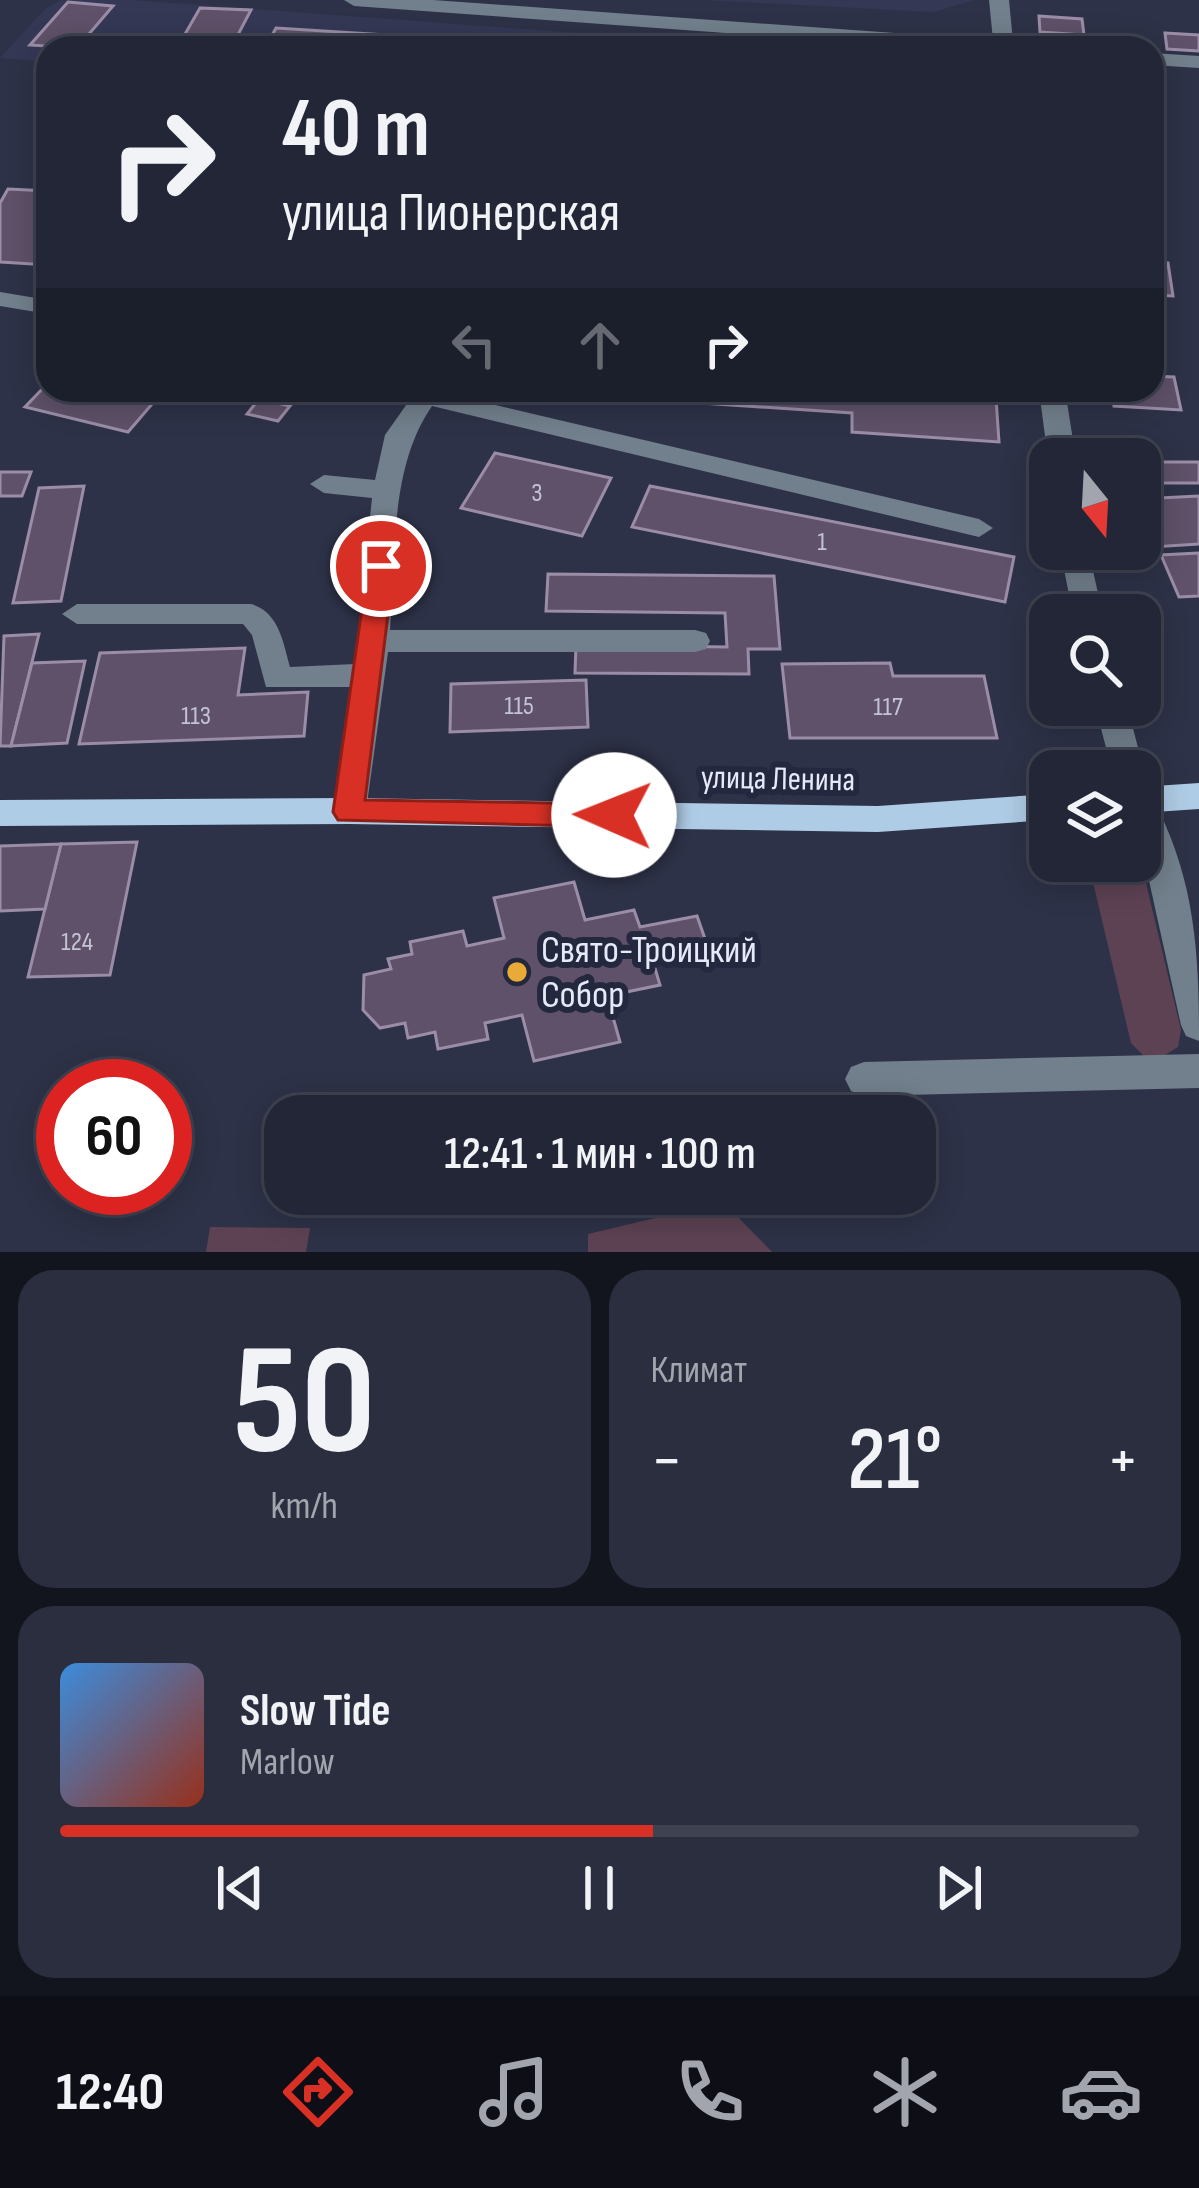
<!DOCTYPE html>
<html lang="ru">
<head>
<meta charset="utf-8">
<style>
  :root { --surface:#222636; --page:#2a2e3e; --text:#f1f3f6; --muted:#a2a5ad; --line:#3f4351; --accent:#d93025 }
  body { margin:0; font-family:"Sofia Sans Condensed",sans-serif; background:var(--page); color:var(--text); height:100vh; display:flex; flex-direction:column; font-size:45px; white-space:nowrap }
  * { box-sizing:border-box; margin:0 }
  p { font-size:39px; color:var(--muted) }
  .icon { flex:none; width:66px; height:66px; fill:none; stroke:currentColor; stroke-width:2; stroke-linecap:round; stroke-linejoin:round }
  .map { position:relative; height:1252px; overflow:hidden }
  .drawer { display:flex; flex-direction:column; gap:18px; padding:18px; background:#13151e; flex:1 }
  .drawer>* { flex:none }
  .hud { position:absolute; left:36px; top:36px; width:1128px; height:366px; border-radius:36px; box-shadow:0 6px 30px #0003,0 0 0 3px var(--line); background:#222636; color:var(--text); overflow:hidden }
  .needle { width:78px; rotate:162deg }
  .buttons { position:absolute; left:1029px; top:438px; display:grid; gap:24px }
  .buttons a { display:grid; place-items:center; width:132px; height:132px; border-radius:24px; background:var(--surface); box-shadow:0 6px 30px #0003,0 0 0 3px var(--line); font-size:60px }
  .speed { position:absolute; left:36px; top:1059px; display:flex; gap:24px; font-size:60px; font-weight:700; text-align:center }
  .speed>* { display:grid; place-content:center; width:156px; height:156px; border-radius:50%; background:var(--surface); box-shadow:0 6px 30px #0003,0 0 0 3px var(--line); line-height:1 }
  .speed .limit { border:18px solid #d22; background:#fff; color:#111 }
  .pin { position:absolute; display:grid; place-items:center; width:102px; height:102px; color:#fff; margin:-51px; border:6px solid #fff; border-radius:50%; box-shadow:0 3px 12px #0007 }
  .me { position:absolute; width:132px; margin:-66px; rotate:271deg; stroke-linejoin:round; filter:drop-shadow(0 0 9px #0008) }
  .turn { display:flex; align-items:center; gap:42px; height:252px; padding:0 48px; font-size:54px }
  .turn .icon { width:156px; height:156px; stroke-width:2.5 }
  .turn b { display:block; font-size:84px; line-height:102px }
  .lanes { display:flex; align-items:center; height:114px; padding:0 48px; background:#0003; justify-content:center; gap:60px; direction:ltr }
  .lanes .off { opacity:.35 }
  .big { font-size:90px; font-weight:600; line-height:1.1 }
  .drawer .tile { flex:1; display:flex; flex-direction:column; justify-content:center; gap:18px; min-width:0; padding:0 42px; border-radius:36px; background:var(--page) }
  .drawer .dial { align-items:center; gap:0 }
  .dial b { font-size:156px; line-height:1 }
  .song { display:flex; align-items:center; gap:36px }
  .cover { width:144px; height:144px; border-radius:18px; background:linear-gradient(135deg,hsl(210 70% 55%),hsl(10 70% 35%)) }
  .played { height:12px; border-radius:6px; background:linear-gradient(90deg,var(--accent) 55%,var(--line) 55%) }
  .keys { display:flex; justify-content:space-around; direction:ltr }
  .heat { display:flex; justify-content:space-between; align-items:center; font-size:66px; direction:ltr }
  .drawer .tiles { flex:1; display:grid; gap:18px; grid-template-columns:1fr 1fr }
  .tile:last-child { grid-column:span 2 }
  .trip { position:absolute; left:264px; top:1095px; width:672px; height:120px; border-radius:36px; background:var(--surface); box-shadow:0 6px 30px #0003,0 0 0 3px var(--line); font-weight:600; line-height:120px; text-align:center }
  .tab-bar { display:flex; height:192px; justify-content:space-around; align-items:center; background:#0e0f16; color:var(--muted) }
  .tab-bar .icon { width:84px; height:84px }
  .tab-bar .active { color:var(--accent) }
  .tab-bar b { font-size:54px; color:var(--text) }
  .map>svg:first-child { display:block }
  .built { fill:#343855 }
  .green { fill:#5d4253 }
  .building { fill:#5e5169; stroke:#9b8da7; stroke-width:3 }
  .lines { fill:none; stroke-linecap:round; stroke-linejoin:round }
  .minor { fill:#72808d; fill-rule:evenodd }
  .major { fill:#afcce6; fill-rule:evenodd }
  .route { fill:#d93025; stroke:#8d1f18; stroke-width:3 }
  .poi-dot { fill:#e8ab37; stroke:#24283e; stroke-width:4.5 }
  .labels { text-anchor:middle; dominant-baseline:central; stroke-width:12; stroke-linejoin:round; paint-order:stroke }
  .number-label { font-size:27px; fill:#c4c3d4 }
  .street-label { font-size:33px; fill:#e6e9f8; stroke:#24283e }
  .near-poi-label { font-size:39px; fill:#e6e9f8; stroke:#24283e; text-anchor:start }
</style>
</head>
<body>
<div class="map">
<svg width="1199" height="1252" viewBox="0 0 1199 1252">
  <rect width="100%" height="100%" fill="#2e3248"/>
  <!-- built -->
  <g class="built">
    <path d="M62,0H132L686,41L847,48H48V62L0,58L46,8Z"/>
    <path d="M704,0H974L934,12Z"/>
  </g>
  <!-- green -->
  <g class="green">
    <path d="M1088,861H1137L1145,879L1181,1030L1178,1047L1165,1055L1144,1056L1131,1043Z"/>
    <path d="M723,1202L772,1252H588V1234Z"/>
    <path d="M210,1227H211L310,1228L306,1252H206Z"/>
  </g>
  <!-- building -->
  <g class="building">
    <path d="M68,2L113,6L77,48L30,45Z"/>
    <path d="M200,8L251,10L231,48H177Z"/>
    <path d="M1039,16L1082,19L1084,35L1040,32Z"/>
    <path d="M276,28L452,39L448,48H265Z"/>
    <path d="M1165,33L1199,35V51L1167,49Z"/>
    <path d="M454,35L502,38L498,48H448Z"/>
    <path d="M8,189L48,191V265L0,262V203Z"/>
    <path d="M1152,262L1168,263L1173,296L1152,295Z"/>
    <path d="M1152,376L1174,377L1181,410L1114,406L1112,390H1152Z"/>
    <path d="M48,383V390H134L159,396L128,432L25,407Z"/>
    <path d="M567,390H876L996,398L999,442L852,432V413L567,394Z"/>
    <path d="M259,399L290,406L278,421L247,414Z"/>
    <path d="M495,453L611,478L582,536L461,508Z"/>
    <rect x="1140" y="462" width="59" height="21"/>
    <path d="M0,472H31L22,496H0Z"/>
    <path d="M84,486L61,601L13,603L39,488Z"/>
    <path d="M650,486L1014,557L1005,602L632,527Z"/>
    <path d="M1199,496V544L1152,547L1140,520V499Z"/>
    <path d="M1199,553V596L1179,597L1161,555Z"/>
    <path d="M548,574L774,576L780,649H748L749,674L575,673L576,645L727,647L725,613L546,611Z"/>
    <path d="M39,634L11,746H0L4,636Z"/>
    <path d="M245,648L238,695L308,692L304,736L79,744L100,653Z"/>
    <path d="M85,661L67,743L11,746L32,663Z"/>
    <path d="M890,663L893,676H984L997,738H790L782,664Z"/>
    <path d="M586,680L588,727L450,732L451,684Z"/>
    <path d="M137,842L110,975L28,977L61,844Z"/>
    <path d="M61,844L45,909L0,911V846Z"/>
    <path d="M574,882L585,920L634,910L640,927L697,916L710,953L654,965L660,985L607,996L620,1042L534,1061L522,1015L485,1023L488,1039L438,1049L435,1032L408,1038L405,1023L380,1028L363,1010L364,975L391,969L388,959L412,954L410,942L463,931L467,946L504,938L494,898Z"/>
  </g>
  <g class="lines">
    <!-- minor -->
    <g class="minor">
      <path d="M344,0H433L993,40L989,0H1009L1013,42L1027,48H935L354,6Z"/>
      <path d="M1152,53L1199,56V68L1152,65Z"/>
      <path d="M0,292L48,300V314L0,306Z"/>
      <path d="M385,390H432L979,519L993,528L979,537L432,406C389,468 396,557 390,630H695L706,633L710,641L706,649L695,652H388L366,811L361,820L349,824L337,820L332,811L352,687H266L252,635L243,624H77L62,614L77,604H251C279,612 283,642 290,667L355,664L372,498L324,493L310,484L324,475L375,480L385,435L409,401Z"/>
      <path d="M1039,390H1065L1076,459H1048Z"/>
      <path d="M1060,549H1088L1103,615H1073Z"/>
      <path d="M1095,705H1127L1144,771L1140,779V771H1112Z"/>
      <path d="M1140,793L1152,797C1195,878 1199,951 1199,1041L1186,1036L1181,1025L1140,840Z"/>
      <path d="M1199,1054V1088L864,1096L851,1091L845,1079L851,1067L864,1062Z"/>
    </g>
    <!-- major -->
    <g class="major">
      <path d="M1199,783V809L1140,813V787Z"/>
      <path d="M1050,794V820L878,832L349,824L0,826V800L349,798L878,806Z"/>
    </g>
  </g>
  <!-- route -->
  <path class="route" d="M381,557L394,566L365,800L614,804L624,807L629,815L624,824L614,827L338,820L333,812L368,566Z"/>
  <!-- markers -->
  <circle class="poi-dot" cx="517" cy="972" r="12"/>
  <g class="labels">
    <!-- number labels -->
    <g class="number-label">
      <text x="537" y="493">3</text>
      <text x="822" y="542">1</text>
      <text x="519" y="706">115</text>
      <text x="888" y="707">117</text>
      <text x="196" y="716">113</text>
      <text x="77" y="942">124</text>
    </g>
    <!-- street labels -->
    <g class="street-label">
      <text transform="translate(778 779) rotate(1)">улица Ленина</text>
    </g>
    <!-- near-poi labels -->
    <g class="near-poi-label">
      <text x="541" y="950">Свято-Троицкий<tspan x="541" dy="45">Собор</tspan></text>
    </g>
  </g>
</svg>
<div class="buttons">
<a><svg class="needle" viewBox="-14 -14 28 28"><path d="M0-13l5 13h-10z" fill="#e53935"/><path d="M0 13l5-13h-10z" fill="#a2a5ad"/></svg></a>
<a><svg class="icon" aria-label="search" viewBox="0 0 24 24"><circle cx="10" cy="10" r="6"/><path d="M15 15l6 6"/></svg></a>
<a><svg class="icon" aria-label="layers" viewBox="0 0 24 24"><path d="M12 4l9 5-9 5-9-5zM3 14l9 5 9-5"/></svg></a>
</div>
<div class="speed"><div class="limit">60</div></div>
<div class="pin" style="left:381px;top:566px;background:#d93025"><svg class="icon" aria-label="arrive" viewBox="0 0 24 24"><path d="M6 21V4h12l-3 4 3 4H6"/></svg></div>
<svg class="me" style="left:614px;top:815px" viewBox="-20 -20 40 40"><circle r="19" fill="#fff"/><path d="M0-13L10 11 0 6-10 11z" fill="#d93025"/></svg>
<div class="trip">12:41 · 1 мин · 100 m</div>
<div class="hud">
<div class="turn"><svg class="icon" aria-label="right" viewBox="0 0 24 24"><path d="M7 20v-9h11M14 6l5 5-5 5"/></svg><div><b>40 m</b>улица Пионерская</div></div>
<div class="lanes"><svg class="icon off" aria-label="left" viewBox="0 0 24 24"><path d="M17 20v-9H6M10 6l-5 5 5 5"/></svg><svg class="icon off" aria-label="ahead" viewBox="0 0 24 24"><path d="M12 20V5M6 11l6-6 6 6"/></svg><svg class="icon" aria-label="right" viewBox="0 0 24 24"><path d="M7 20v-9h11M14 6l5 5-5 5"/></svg></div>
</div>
</div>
<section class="drawer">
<div class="tiles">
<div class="tile dial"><b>50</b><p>km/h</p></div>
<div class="tile"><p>Климат</p>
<div class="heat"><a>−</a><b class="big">21°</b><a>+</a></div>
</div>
<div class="tile">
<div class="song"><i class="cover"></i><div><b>Slow Tide</b><p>Marlow</p></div></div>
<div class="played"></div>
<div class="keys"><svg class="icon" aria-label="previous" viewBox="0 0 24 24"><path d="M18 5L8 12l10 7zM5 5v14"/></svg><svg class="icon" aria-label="pause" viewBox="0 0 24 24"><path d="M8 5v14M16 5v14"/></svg><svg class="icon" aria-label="next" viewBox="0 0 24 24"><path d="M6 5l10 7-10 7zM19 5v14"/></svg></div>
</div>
</div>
</section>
<nav class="tab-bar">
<b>12:40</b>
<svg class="icon active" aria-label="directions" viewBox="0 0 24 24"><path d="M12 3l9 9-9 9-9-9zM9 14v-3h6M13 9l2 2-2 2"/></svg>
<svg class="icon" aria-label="music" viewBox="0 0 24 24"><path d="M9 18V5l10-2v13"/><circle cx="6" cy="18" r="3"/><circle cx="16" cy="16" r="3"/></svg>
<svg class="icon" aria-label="phone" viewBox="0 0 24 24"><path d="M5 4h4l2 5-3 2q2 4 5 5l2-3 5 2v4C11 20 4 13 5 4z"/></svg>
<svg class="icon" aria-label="climate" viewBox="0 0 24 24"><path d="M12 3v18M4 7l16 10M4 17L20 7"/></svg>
<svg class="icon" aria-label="car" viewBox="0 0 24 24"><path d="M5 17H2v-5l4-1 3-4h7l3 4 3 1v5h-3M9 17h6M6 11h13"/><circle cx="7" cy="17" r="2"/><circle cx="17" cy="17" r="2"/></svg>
</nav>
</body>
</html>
